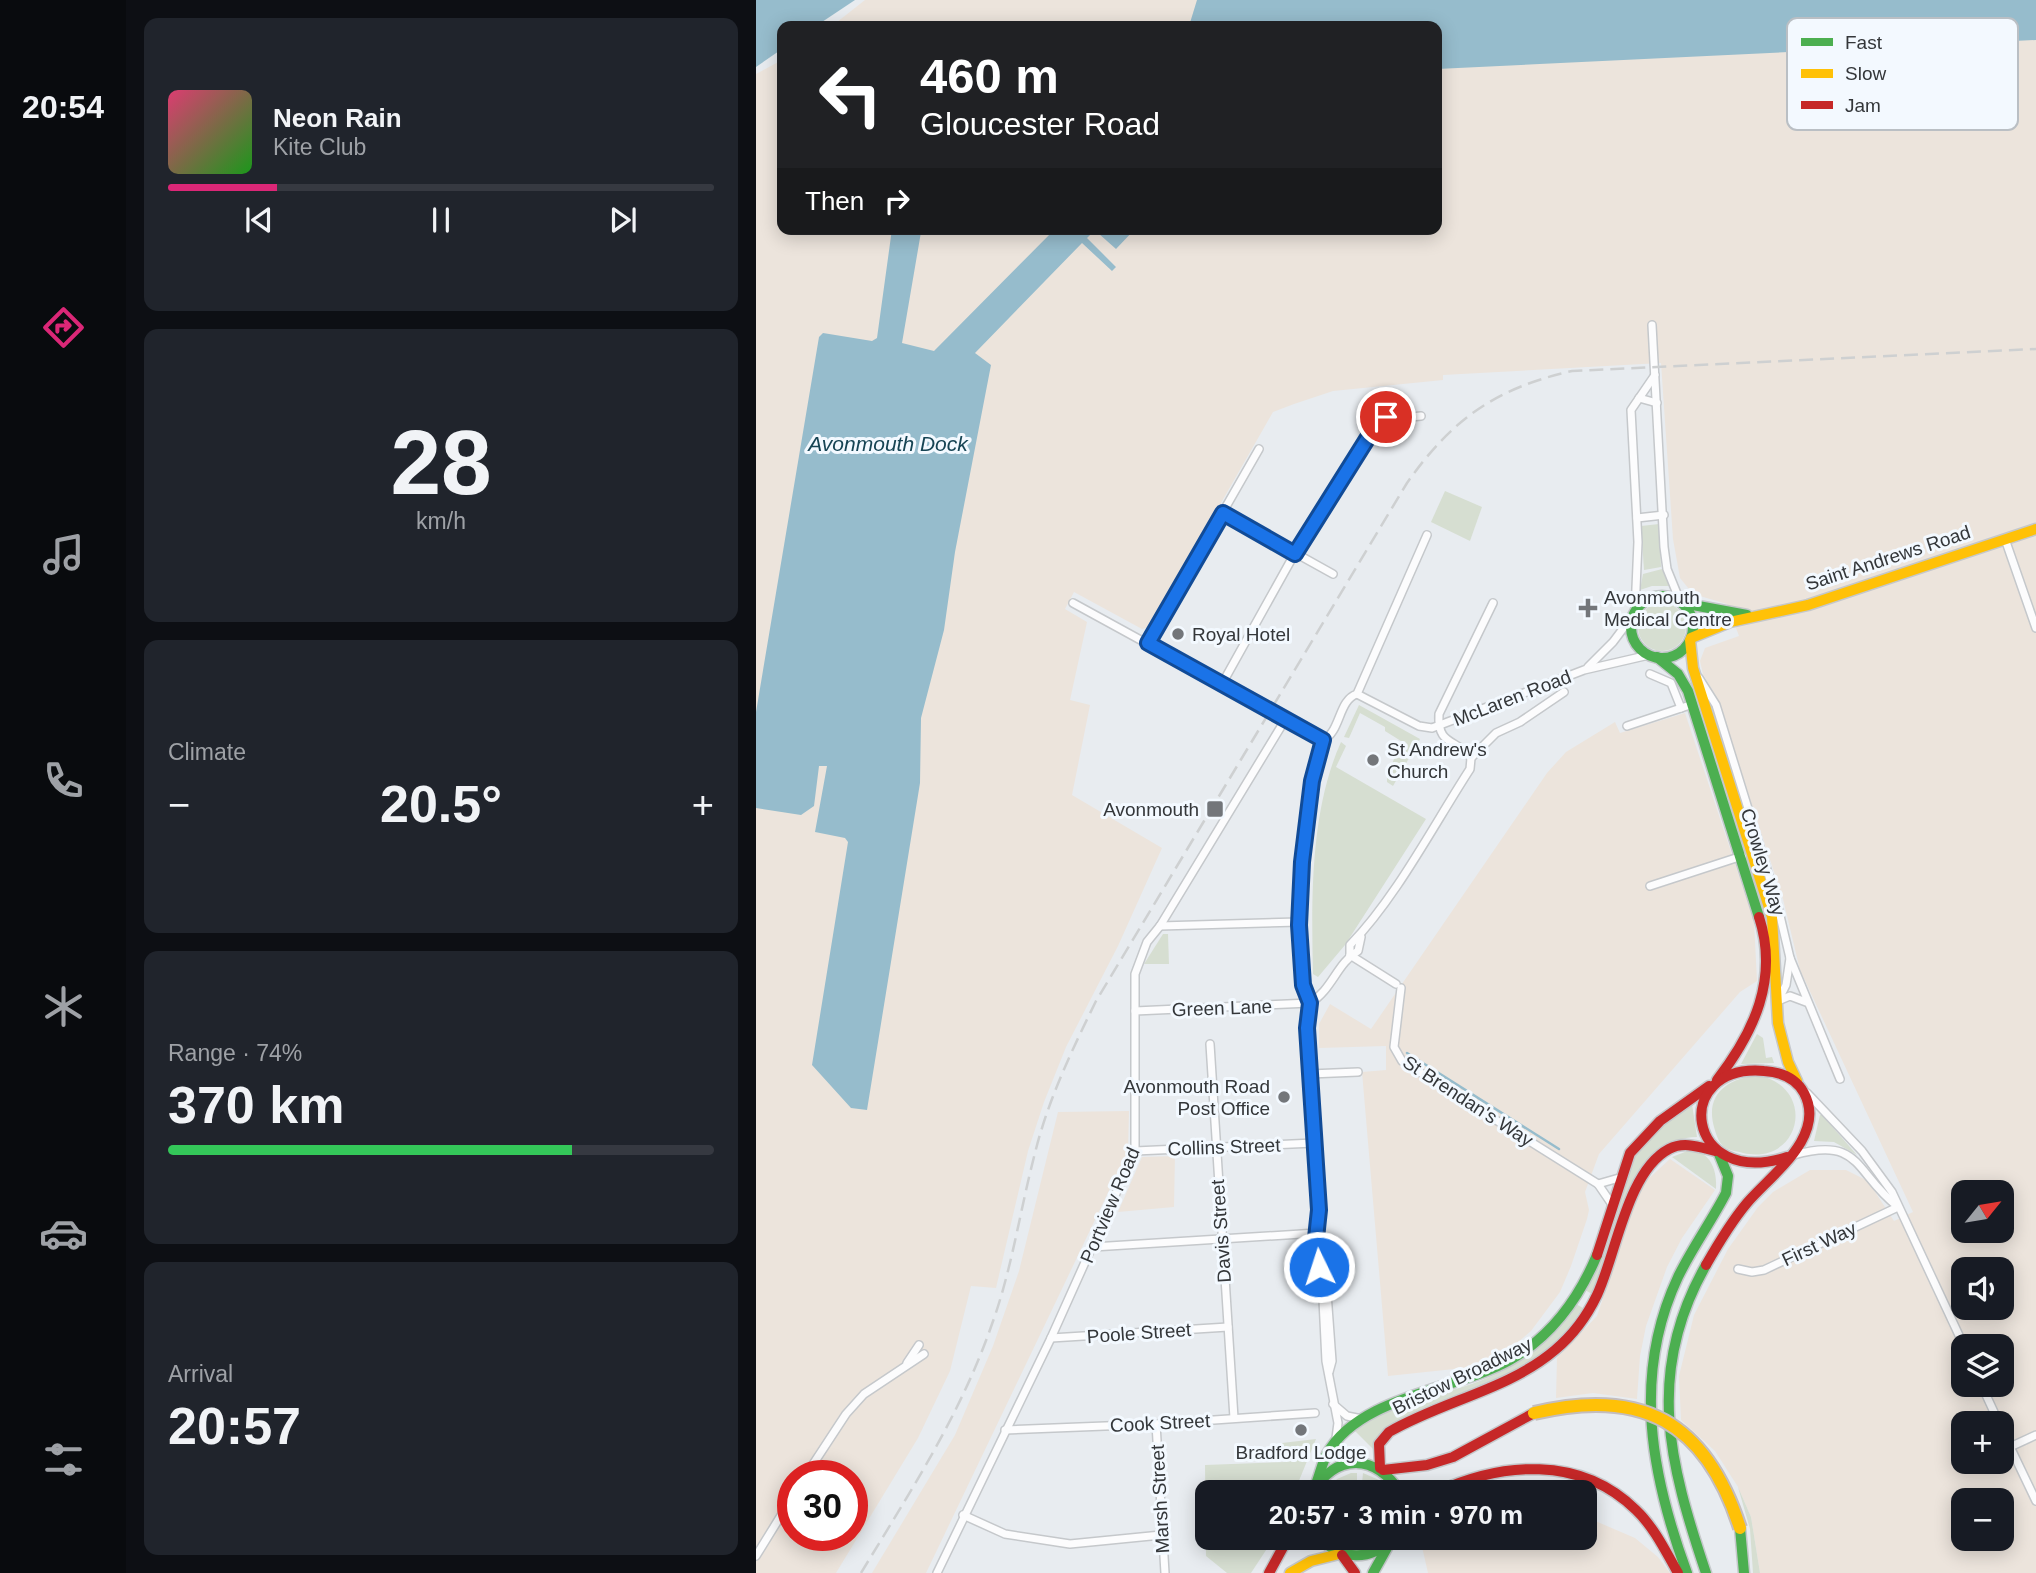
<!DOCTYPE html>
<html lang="en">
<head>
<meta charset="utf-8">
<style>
  :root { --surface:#171b24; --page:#20242c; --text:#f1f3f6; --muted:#9ea1a6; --line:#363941; --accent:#db2777 }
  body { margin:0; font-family:Helvetica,sans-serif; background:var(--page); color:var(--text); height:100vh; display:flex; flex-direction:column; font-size:26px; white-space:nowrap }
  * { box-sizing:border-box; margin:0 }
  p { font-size:23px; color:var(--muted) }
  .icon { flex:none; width:38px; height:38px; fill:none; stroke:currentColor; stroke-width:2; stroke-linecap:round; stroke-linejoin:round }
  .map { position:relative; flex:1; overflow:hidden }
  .panel { display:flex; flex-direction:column; gap:18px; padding:18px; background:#0d0f14; width:630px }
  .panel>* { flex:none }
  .top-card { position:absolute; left:21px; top:21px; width:665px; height:214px; border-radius:14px; box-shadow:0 4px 18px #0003; background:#202124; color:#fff; overflow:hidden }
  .needle { width:46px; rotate:60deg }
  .controls { position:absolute; left:1195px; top:1180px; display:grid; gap:14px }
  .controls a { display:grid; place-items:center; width:63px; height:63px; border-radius:14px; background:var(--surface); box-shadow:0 4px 18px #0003; font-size:35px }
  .speed { position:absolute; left:21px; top:1460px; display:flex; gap:14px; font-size:35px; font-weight:700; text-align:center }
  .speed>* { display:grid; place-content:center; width:91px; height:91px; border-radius:50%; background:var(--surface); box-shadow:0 4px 18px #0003; line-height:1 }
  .speed .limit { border:10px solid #d22; background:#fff; color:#111 }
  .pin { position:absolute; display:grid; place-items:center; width:60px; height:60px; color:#fff; margin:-30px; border:4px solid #fff; border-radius:50%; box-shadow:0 2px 7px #0007 }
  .me { position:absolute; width:77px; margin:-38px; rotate:356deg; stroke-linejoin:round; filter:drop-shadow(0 0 5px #0008) }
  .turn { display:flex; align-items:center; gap:24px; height:147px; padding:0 28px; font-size:32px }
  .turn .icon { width:91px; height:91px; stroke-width:2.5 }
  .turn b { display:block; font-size:49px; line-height:60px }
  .then { display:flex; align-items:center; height:66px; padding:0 28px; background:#0003; gap:14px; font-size:26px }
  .big { font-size:52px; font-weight:800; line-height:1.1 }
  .panel .card { flex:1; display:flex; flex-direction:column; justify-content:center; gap:10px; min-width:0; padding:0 24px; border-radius:14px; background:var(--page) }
  .panel .dial { align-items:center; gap:0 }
  .dial b { font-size:91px; line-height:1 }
  .song { display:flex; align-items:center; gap:21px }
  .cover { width:84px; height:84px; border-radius:10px; background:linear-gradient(135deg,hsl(340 70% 55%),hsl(120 70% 35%)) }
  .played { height:7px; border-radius:4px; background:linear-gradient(90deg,var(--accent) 20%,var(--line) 20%) }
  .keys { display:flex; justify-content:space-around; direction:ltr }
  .heat { display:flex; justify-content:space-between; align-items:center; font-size:38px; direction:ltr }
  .charge { height:10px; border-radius:5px; background:linear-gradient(90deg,#34c759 74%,var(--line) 0) }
  .trip { position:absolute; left:439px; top:1480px; width:402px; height:70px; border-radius:14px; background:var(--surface); box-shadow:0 4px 18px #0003; font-weight:800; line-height:70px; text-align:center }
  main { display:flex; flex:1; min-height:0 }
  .dock { display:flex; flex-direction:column; width:126px; justify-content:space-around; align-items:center; background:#090b0e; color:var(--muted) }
  .dock .icon { width:49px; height:49px }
  .dock .current { color:var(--accent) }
  .dock b { font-size:32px; color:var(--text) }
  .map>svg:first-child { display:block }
  .industrial { fill:#ece4dc; fill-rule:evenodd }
  .green { fill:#d6ded1 }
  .water { fill:#96bccc }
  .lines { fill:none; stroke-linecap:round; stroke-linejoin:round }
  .stream { stroke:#96bccc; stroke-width:2.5 }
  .street-casing { stroke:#c5c8cb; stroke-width:10 }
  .fast-casing { stroke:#c5c8cb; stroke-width:13 }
  .slow-casing { stroke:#c5c8cb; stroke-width:13 }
  .jam-casing { stroke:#c5c8cb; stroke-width:13 }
  .street { stroke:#fcfcfd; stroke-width:7 }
  .fast { stroke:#4caf50; stroke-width:10 }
  .slow { stroke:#ffc107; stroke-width:10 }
  .jam { stroke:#c62828; stroke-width:10 }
  .rail { stroke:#ced0d1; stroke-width:2.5; stroke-dasharray:14 7; stroke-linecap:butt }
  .slow-bridge-casing { stroke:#c4bdbe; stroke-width:16; stroke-linecap:butt }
  .slow-bridge { stroke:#ffc107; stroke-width:12 }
  .route-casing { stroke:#114b97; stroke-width:18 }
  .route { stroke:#1a73e8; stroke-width:12 }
  .poi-dot { fill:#73767a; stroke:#f3f9ff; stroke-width:2.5 }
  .labels { text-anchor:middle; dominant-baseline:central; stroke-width:6; stroke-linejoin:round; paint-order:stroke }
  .street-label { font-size:19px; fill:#34373a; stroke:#f3f9ff }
  .poi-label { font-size:19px; fill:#34373a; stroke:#f3f9ff; text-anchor:start }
  .water-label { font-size:21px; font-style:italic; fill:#164454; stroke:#f3f9ff }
  .key { fill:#f3f9ff; stroke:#babfc4; stroke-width:2 }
  .key-label { font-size:19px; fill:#34373a }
</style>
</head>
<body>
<main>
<nav class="dock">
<b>20:54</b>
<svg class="icon current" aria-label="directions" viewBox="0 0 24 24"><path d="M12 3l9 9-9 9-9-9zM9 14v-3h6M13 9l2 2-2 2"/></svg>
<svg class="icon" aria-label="music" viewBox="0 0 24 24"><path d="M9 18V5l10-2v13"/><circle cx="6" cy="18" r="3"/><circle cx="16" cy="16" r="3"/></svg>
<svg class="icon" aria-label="phone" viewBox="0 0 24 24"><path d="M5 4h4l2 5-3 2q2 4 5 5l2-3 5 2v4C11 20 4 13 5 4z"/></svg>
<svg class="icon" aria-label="climate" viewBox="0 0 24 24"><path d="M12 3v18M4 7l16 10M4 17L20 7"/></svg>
<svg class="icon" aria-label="car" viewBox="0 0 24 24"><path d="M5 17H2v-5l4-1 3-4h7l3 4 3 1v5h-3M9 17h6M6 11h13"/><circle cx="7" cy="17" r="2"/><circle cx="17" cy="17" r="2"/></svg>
<svg class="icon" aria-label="filters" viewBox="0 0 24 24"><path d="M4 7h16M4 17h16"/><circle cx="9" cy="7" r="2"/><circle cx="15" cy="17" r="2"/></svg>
</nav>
<section class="panel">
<div class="card">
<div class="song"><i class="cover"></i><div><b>Neon Rain</b><p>Kite Club</p></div></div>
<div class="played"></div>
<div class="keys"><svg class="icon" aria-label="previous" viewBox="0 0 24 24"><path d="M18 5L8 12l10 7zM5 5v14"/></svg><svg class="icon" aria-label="pause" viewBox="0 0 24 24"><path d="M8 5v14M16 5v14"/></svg><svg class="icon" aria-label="next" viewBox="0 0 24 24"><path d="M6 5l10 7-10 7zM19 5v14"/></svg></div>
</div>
<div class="card dial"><b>28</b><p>km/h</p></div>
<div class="card"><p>Climate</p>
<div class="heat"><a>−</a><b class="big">20.5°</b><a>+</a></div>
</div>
<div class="card"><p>Range · 74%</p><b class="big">370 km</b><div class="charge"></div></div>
<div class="card"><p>Arrival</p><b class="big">20:57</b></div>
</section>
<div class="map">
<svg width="1280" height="1573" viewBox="0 0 1280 1573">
  <rect width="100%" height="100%" fill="#e8ecf0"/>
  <!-- industrial -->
  <g class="industrial">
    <path d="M109,0H1280V1573H1004L995,1517L982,1487L959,1451L925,1420L923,1376L938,1315L972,1249L1002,1207L1017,1192L1054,1170H1090L1112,1181L1138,1221L1157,1212L1044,970L1027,899L960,696L947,674L944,661L949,648L983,636L971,604L937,594L924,578L917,539L905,363L687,375V380L577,391L538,404L517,412L394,627L386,629L318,592L309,609L331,622L314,700L334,705L316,795L406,848L362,946L310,1047L288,1102L272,1151L240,1288L215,1286L194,1371L162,1438L80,1573H0V74L26,60V229H681V26H76ZM1208,1192H1246V1230H1208ZM1208,1269H1246V1307H1208ZM1208,1346H1246V1384H1208ZM1208,1423H1246V1461H1208ZM37,1475H96V1535H37ZM1208,1500H1246V1538H1208Z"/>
    <path d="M929,713L998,921L1001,981L984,992L843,1154L829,1192L833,1210L831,1219L815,1266L804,1292L775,1331L752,1351L717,1367L632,1376L606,1072L630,1070V1046L563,1048V1024L574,1004L615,1029L791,773L810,752L859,722L864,733Z"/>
    <path d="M373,1111L372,1151L170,1573H116L199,1435L237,1346L263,1271L302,1112Z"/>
    <path d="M419,1156L418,1207L362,1212L386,1157Z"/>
    <path d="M914,1159L959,1190L926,1238L911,1267L890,1326L884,1356L881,1399L837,1393L800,1398L801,1358L841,1316L881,1197L889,1182Z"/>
    <path d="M830,1517L879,1538L902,1557L914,1573H672L664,1538H830Z"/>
  </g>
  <!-- green -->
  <g class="green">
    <path d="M689,491L726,507L714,541L675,522Z"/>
    <path d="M903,524L905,567L888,570L885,526Z"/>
    <path d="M906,569L913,586H896L884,590L887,574Z"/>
    <circle cx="906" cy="627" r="24"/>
    <path d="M603,705L664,739L637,786L631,782V777L645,741L629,731V727L604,713L593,738L588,737Z"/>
    <path d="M585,742L590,746L580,767L670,819L589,945L562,977L557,974C555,893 555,809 585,742Z"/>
    <path d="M407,934H412L413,964H388Z"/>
    <path d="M1001,1034L1007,1038L1010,1058L1016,1057L1018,1063L985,1064Z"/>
    <path d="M1002,1075C1062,1088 1045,1166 987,1153C981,1151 973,1151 967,1146C962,1141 960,1134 958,1127C949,1094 971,1079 1002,1075Z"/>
    <path d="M936,1104L941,1137C873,1138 856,1245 836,1294L829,1290C843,1249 860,1178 887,1145C900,1129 919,1117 936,1104Z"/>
    <path d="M1064,1115H1066L1101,1155L1078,1142L1058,1141Z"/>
    <path d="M934,1150C955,1152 961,1170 960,1189L916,1157Z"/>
    <path d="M820,1304L827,1308L808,1335L771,1366L710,1391L617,1449L599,1431C643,1396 706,1395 754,1367C781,1351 800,1328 820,1304Z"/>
    <path d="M560,1439L538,1493H452V1538H518L495,1573H471L450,1556L449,1465L529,1462L526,1443Z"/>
    <path d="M595,1473H601V1493H571L581,1479Z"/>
    <path d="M607,1473L623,1480L634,1493H605Z"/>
    <path d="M982,1487L995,1517L1004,1573H997L994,1529Z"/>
  </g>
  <!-- water -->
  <g class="water">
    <path d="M0,0H99L60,26H26V49L0,67Z"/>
    <path d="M441,0H1280V40L681,69V26H433Z"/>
    <path d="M136,229H163L165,232L146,343L178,351L299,229H379L360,249L342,233H336L331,238L360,267L356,271L326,243L219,353L235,365L199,552L188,630L165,718L164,783L111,1110L95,1108L56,1065L92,842L89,838L59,832L71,766H63L58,806L45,815L0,808V712L63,337L67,333L116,341L121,338Z"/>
  </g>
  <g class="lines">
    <!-- stream -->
    <path class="stream" d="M651,1053L803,1149"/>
    <!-- street casing -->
    <g class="street-casing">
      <g id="street">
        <path d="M896,325L908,547L911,569L924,601"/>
        <path d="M883,398L901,403"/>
        <path d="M467,513L577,574"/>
        <path d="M881,518L908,515"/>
        <path d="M1249,539L1280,628"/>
        <path d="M317,603L567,740"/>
        <path d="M879,611L882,542L875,410L899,375"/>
        <path d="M392,643L503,449"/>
        <path d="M832,667L857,642L878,614"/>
        <path d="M894,674L915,683L925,708"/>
        <path d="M943,678L960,705L1020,899L1034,958L1030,985L1022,1001"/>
        <path d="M466,684L539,553L623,420L665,416"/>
        <path d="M601,694L663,726L676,728L828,670L893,655"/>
        <path d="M871,726L937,704"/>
        <path d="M567,740L556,781L546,862L543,924L547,985L554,1003L551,1017L554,1103L563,1210L560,1238L569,1266L576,1361L573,1372"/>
        <path d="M567,740C585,732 582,700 601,694L671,535"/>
        <path d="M715,758C701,738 681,747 683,714L737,603"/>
        <path d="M894,886L986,856"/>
        <path d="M404,926L543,922"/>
        <path d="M594,955V945C640,898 677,826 714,769L715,758L740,733L764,722L808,692"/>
        <path d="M594,955L640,984"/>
        <path d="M1034,958L1084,1079"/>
        <path d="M645,988L638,1047L646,1061L842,1184L855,1203"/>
        <path d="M1022,1001L1034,996L1050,1002"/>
        <path d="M379,1011L554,1003C576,990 581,963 602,951L605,937"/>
        <path d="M454,1044L478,1418"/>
        <path d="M554,1074L602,1072"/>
        <path d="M1051,1093L1106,1151L1136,1192L1208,1346"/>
        <path d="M379,1151L558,1143"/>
        <path d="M1038,1155C1105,1136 1098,1172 1141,1206"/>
        <path d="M842,1184L863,1178"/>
        <path d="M337,1247L561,1233"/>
        <path d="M565,1259L570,1361L582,1423L580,1438"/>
        <path d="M982,1269L996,1272L1008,1270L1142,1207"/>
        <path d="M295,1338L472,1327"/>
        <path d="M151,1363L163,1345"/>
        <path d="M1225,1384L1243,1423"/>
        <path d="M577,1404L591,1416L606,1419"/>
        <path d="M400,1424L409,1573"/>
        <path d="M249,1430L400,1424L559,1413"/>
        <path d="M1246,1430L1280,1501"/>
        <path d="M1254,1447L1280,1435"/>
        <path d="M50,1475L90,1414L108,1394L168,1354"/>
        <path d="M207,1515L249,1534L314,1544L405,1535"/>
        <path d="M0,1556L37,1496"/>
        <path d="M181,1573L295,1338L379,1151V974L391,942L404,926L529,720"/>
      </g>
    </g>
    <!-- fast casing -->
    <g class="fast-casing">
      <g id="fast">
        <circle cx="906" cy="627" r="31"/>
        <path d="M926,603L991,615"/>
        <path d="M901,657L922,674L932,691L1003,917"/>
        <path d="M950,1265C889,1372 913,1463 950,1573"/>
        <path d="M560,1484C564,1474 566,1463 571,1454C603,1396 701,1390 754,1360C796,1336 823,1298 841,1255"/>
        <path d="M556,1493C581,1452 619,1454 645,1493"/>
        <path d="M984,1528L988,1573"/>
        <path d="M563,1538C586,1560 614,1562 637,1538"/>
        <path d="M617,1573L632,1546"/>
        <path d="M931,1573C895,1475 876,1375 922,1277C936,1248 955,1222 970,1193L972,1176L963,1154"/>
      </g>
    </g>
    <!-- slow casing -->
    <g class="slow-casing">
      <g id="slow">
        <path d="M935,638L974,622L1052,605L1280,529"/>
        <path d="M934,640L937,668L1016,917L1022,1023L1032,1062L1041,1081"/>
        <path d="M534,1573L555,1561L583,1554"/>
      </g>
    </g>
    <!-- jam casing -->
    <g class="jam-casing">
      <g id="jam">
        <path d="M961,1080C998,1032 1023,979 1003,917"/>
        <path d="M841,1255L874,1153L904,1121L953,1086"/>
        <path d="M950,1265C962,1244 975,1222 991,1203C1015,1175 1071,1136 1048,1093C1040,1078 1024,1072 1008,1071C914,1063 929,1190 1031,1157"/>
        <path d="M624,1468L623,1444L633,1432C686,1401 752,1390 799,1350C817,1335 831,1316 841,1295C860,1255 871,1171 913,1149C928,1141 943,1147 959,1151"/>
        <path d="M627,1470L671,1465L697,1457L778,1413"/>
        <path d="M679,1493C745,1462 824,1455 880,1510C898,1527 910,1552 922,1573"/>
        <path d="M586,1555L599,1573"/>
        <path d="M513,1573L532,1538"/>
      </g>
    </g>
    <!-- street -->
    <use href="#street" class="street"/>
    <!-- fast -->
    <use href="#fast" class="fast"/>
    <!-- slow -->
    <use href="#slow" class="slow"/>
    <!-- jam -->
    <use href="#jam" class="jam"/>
    <!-- rail -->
    <path class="rail" d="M105,1573C154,1492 205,1414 236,1324C256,1269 264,1210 279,1153C292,1100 316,1050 340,1001L651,483C696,419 740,388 816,371L1280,349"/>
    <!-- slow-bridge casing -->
    <g class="slow-bridge-casing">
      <path id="slow-bridge" d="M778,1413C886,1387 950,1422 984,1528"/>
    </g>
    <!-- slow-bridge -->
    <use href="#slow-bridge" class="slow-bridge"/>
  </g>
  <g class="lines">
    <!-- route casing -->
    <g class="route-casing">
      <path id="route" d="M563,1267L565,1258L560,1238L563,1210L551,1028L554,1003L547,985L543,925L546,862L556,781L567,740L392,643L467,513L539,554L623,420L630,417"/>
    </g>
    <!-- route -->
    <use href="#route" class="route"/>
  </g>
  <!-- markers -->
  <g class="poi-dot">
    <path d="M828.5 597.5h7v7h7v7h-7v7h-7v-7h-7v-7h7z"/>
    <circle cx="422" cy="634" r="7"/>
    <circle cx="617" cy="760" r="7"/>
    <rect x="450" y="800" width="18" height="18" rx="3.5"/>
    <circle cx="528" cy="1097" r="7"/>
    <circle cx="545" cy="1430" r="7"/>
  </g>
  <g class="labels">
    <!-- street labels -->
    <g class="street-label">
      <text transform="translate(1132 558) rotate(-18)">Saint Andrews Road</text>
      <text transform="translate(756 698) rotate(-21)">McLaren Road</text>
      <text transform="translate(1007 862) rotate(73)">Crowley Way</text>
      <text transform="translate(466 1008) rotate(-2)">Green Lane</text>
      <text transform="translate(712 1101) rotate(33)">St Brendan's Way</text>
      <text transform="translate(468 1147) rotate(-2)">Collins Street</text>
      <text transform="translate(354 1205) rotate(-67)">Portview Road</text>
      <text transform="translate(465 1231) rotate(-94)">Davis Street</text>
      <text transform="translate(1063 1244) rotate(-25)">First Way</text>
      <text transform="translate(383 1333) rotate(-4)">Poole Street</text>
      <text transform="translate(706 1376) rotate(-26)">Bristow Broadway</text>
      <text transform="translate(404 1423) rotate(-3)">Cook Street</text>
      <text transform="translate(404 1499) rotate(-93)">Marsh Street</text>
    </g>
    <!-- poi labels -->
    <g class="poi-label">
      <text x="848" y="597">Avonmouth<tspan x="848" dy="22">Medical Centre</tspan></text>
      <text x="436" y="634">Royal Hotel</text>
      <text x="631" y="749">St Andrew's<tspan x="631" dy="22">Church</tspan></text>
      <text x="443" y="809" text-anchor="end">Avonmouth</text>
      <text x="514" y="1086" text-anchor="end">Avonmouth Road<tspan x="514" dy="22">Post Office</tspan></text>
      <text x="545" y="1452" text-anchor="middle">Bradford Lodge</text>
    </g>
    <!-- water labels -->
    <g class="water-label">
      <text x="132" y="443">Avonmouth Dock</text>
    </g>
  </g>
  <!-- legend -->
  <rect x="1031" y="18" width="231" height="112" rx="10" class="key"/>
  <rect x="1045" y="38" width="32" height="8" fill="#4caf50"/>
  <rect x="1045" y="69" width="32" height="9" fill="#ffc107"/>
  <rect x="1045" y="101" width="32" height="8" fill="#c62828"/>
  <g class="key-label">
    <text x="1089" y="49">Fast</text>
    <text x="1089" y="80">Slow</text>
    <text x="1089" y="112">Jam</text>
  </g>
</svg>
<div class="controls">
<a><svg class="needle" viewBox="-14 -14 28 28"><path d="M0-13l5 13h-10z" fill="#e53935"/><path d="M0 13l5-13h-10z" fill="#9ea1a6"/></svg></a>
<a><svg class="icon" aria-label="sound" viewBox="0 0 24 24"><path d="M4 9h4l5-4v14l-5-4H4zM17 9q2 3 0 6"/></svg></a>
<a><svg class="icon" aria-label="layers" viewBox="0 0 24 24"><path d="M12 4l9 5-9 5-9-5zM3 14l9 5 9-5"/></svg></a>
<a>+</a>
<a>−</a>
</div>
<div class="speed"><div class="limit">30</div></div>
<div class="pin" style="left:630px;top:417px;background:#d93025"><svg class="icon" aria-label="arrive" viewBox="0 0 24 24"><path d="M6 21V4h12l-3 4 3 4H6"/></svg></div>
<svg class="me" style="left:563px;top:1267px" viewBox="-20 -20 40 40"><circle r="17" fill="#1a73e8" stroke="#fff" stroke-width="3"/><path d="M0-11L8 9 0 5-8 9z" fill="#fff"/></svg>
<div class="trip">20:57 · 3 min · 970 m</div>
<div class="top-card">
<div class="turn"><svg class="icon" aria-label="left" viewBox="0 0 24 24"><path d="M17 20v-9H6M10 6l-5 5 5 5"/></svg><div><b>460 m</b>Gloucester Road</div></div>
<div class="then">Then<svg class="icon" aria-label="right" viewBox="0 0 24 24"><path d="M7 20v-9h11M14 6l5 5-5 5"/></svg></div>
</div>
</div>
</main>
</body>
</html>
